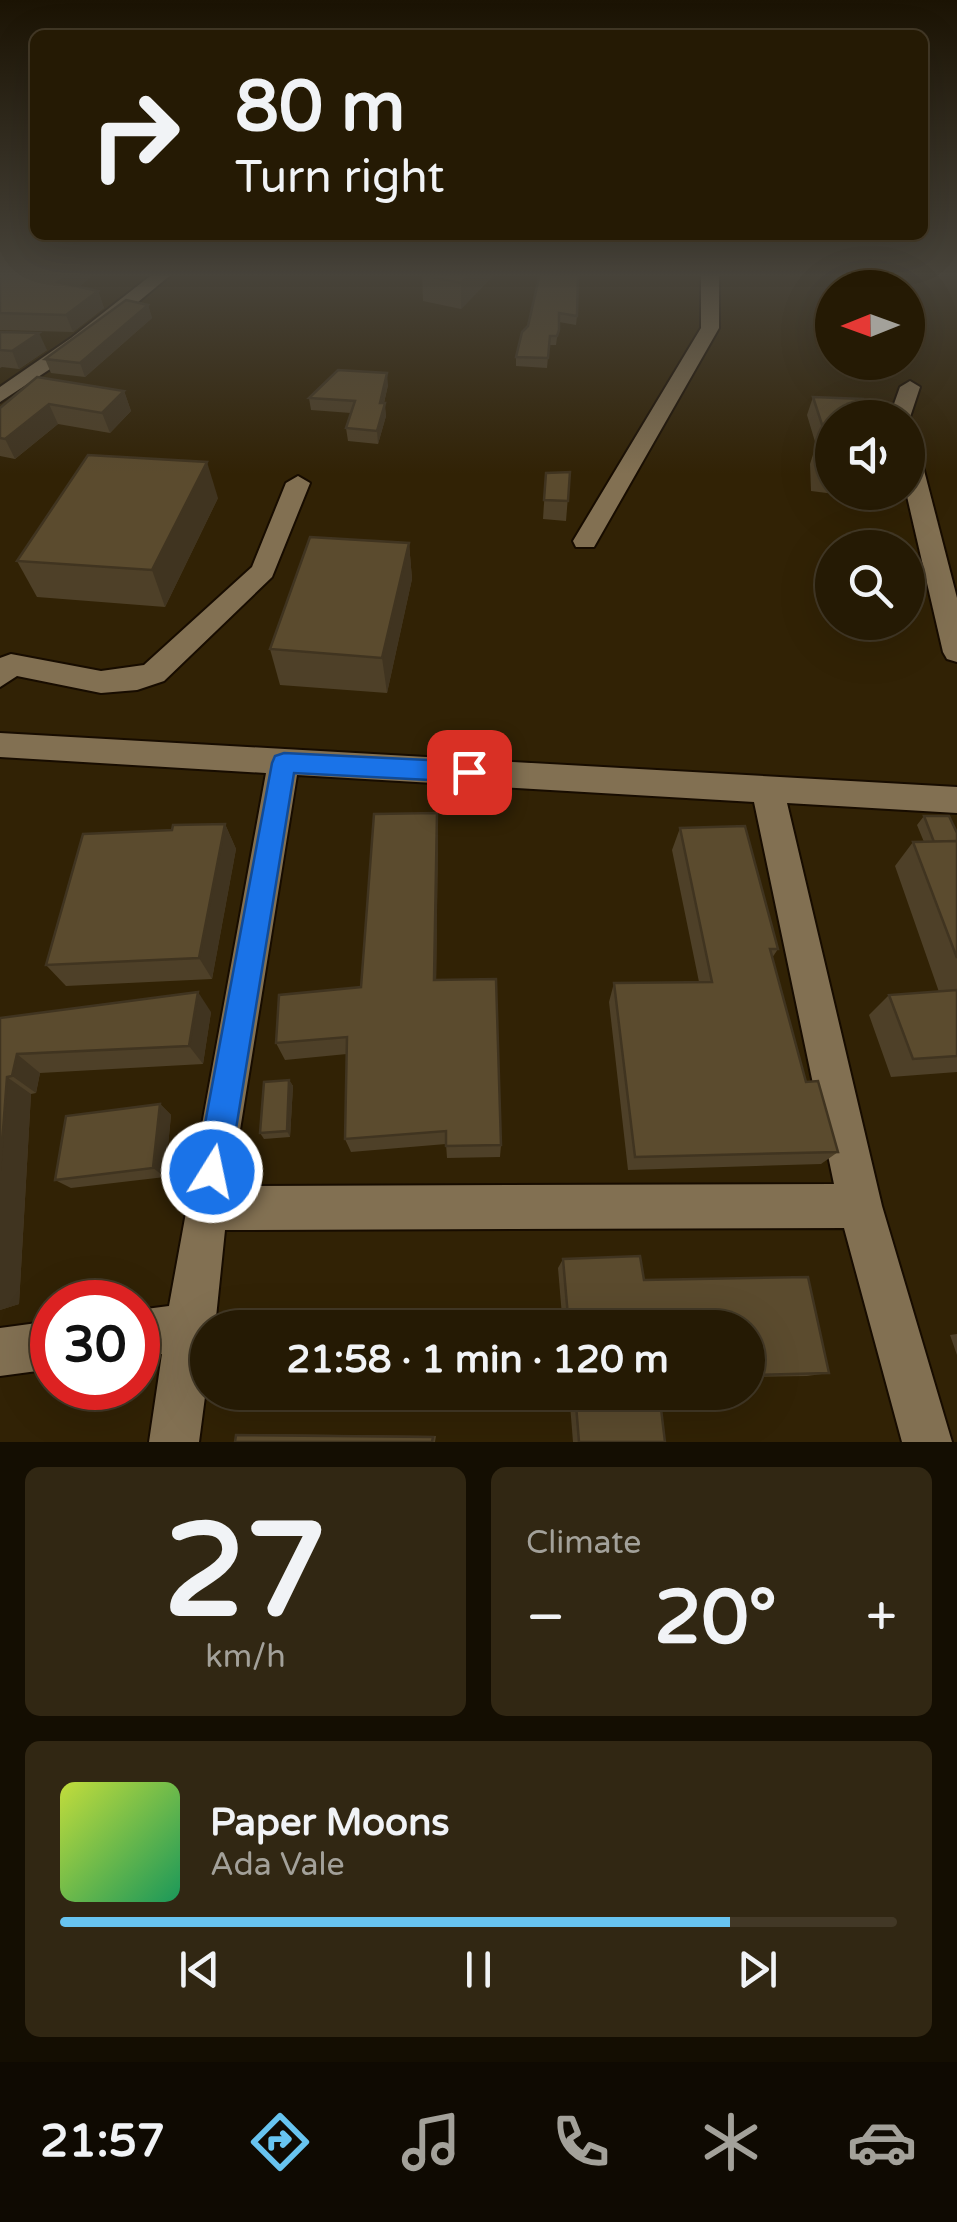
<!DOCTYPE html>
<html lang="en">
<head>
<meta charset="utf-8">
<style>
  :root { --surface:#251a04; --page:#312713; --text:#f1f3f6; --muted:#a3a19a; --line:#423826; --accent:#68c4f0 }
  body { margin:0; font-family:"Varela Round",sans-serif; background:var(--page); color:var(--text); height:100vh; display:flex; flex-direction:column; font-size:38px; white-space:nowrap }
  * { box-sizing:border-box; margin:0 }
  p { font-size:32px; color:var(--muted) }
  .icon { flex:none; width:55px; height:55px; fill:none; stroke:currentColor; stroke-width:2; stroke-linecap:round; stroke-linejoin:round }
  .map { position:relative; height:1442px; overflow:hidden }
  .side { display:flex; flex-direction:column; gap:25px; padding:25px; background:#140e02; flex:1 }
  .side>* { flex:none }
  .hud { position:absolute; left:30px; top:30px; width:898px; height:210px; border-radius:15px; box-shadow:0 10px 40px #0002,0 0 0 2px var(--line); background:#251a04; color:var(--text); overflow:hidden }
  .needle { width:65px; rotate:269deg }
  .fabs { position:absolute; left:815px; top:270px; display:grid; gap:20px }
  .fabs a { display:grid; place-items:center; width:110px; height:110px; border-radius:50%; background:var(--surface); box-shadow:0 10px 40px #0002,0 0 0 2px var(--line); font-size:50px }
  .speed { position:absolute; left:30px; top:1280px; display:flex; gap:20px; font-size:50px; font-weight:700; text-align:center }
  .speed>* { display:grid; place-content:center; width:130px; height:130px; border-radius:50%; background:var(--surface); box-shadow:0 10px 40px #0002,0 0 0 2px var(--line); line-height:1 }
  .speed .limit { border:15px solid #d22; background:#fff; color:#111 }
  .pin { position:absolute; display:grid; place-items:center; width:85px; height:85px; color:#fff; margin:-42px; border-radius:20px; box-shadow:0 5px 15px #0006 }
  .me { position:absolute; width:110px; margin:-55px; rotate:10deg; stroke-linejoin:round; filter:drop-shadow(0 0 8px #0008) }
  .turn { display:flex; align-items:center; gap:35px; height:210px; padding:0 40px; font-size:45px }
  .turn .icon { width:130px; height:130px; stroke-width:2.5 }
  .turn b { display:block; font-size:70px; line-height:85px }
  .big { font-size:75px; font-weight:800; line-height:1.1 }
  .side .tile { flex:1; display:flex; flex-direction:column; justify-content:center; gap:15px; min-width:0; padding:0 35px; border-radius:15px; background:var(--page) }
  .side .dial { align-items:center; gap:0 }
  .dial b { font-size:130px; line-height:1 }
  .song { display:flex; align-items:center; gap:30px }
  .cover { width:120px; height:120px; border-radius:15px; background:linear-gradient(135deg,hsl(70 70% 55%),hsl(150 70% 35%)) }
  .played { height:10px; border-radius:5px; background:linear-gradient(90deg,var(--accent) 80%,var(--line) 80%) }
  .keys { display:flex; justify-content:space-around; direction:ltr }
  .heat { display:flex; justify-content:space-between; align-items:center; font-size:55px; direction:ltr }
  .side .tiles { flex:1; display:grid; gap:25px; grid-template-columns:1fr 1fr }
  .tile:last-child { grid-column:span 2 }
  .trip { position:absolute; left:190px; top:1310px; width:575px; height:100px; border-radius:50px; background:var(--surface); box-shadow:0 10px 40px #0002,0 0 0 2px var(--line); font-weight:800; line-height:100px; text-align:center }
  .tabs { display:flex; height:160px; justify-content:space-around; align-items:center; background:#0f0a02; color:var(--muted) }
  .tabs .icon { width:70px; height:70px }
  .tabs .active { color:var(--accent) }
  .tabs b { font-size:45px; color:var(--text) }
  .map>svg:first-child { display:block }
  .lines { fill:none; stroke-linecap:round; stroke-linejoin:round }
  .minor-casing { stroke:#170c00; stroke-width:4 }
  .minor { fill:#827052; fill-rule:evenodd }
  .wall { fill:#4e4028 }
  .shaded-wall { fill:#403420 }
  .building { fill:#5b4b2e; stroke:#403420; stroke-width:2.5 }
  .route { fill:#1a73e8; stroke:#114b97; stroke-width:2.5 }
</style>
</head>
<body>
<div class="map">
<svg width="957" height="1442" viewBox="0 0 957 1442">
  <rect width="100%" height="100%" fill="#312205"/>
  <g class="lines">
    <!-- minor casing -->
    <g class="minor-casing">
      <g id="minor">
        <path d="M154,273H173L85,346L0,402V387L71,338Z"/>
        <path d="M701,273H719V328L594,547H576L573,541L701,328Z"/>
        <path d="M910,381L920,387L908,423V418H889L900,387Z"/>
        <path d="M908,444L919,451L957,598V662L947,659L943,652L906,492Z"/>
        <path d="M298,476L310,483L272,577L164,681L137,690L101,693L17,676L0,687V658L11,654L101,671L144,665L252,567L286,483Z"/>
        <path d="M0,733L957,787V813L787,803L882,1206L952,1442H902L844,1228L225,1230L215,1327L208,1328V1374L199,1442H149L162,1354L138,1356V1310L169,1306L266,773L0,757ZM297,775L754,802L834,1184L231,1186Z"/>
        <path d="M52,1321V1369L0,1376V1328Z"/>
      </g>
    </g>
    <!-- minor -->
    <use href="#minor" class="minor"/>
  </g>
  <!-- wall -->
  <g class="wall">
    <path d="M0,273H95L79,287L98,291L104,308L73,332L0,330Z"/>
    <path d="M425,273H493V276L461,309L423,301L422,275Z"/>
    <path d="M540,273L577,316L576,325L559,322L556,345H549L547,368L516,366V357L528,326Z"/>
    <path d="M767,273H795L794,277L768,275Z"/>
    <path d="M148,305L152,318L85,377L51,373L45,359Z"/>
    <path d="M0,332L47,350L19,369L2,367L0,368Z"/>
    <path d="M388,385L384,403L386,416L378,444L348,441L346,428L351,413L311,410L309,398Z"/>
    <path d="M124,391L131,411L110,433L58,424L15,459L0,456V408Z"/>
    <path d="M813,397L832,418V492H894L890,501L811,491L810,464L816,445L807,415Z"/>
    <path d="M570,472L566,521L543,519L546,473Z"/>
    <path d="M218,498L165,607L37,597L17,561Z"/>
    <path d="M409,543L412,579L387,693L280,685L270,649Z"/>
    <path d="M924,816L957,833V1072L891,1077L869,1015L889,995L939,992L895,866L913,842H924L917,825Z"/>
    <path d="M225,824L236,849L212,979L66,986L46,965Z"/>
    <path d="M680,828L778,949L772,958L806,1082L838,1152L821,1164L628,1170L609,1002L614,983L699,982L672,850Z"/>
    <path d="M438,835L436,980L501,1145L500,1157L447,1158L446,1144L351,1152L345,1139L347,1054L285,1060L276,1043L361,987Z"/>
    <path d="M211,1012L203,1064L40,1073L36,1093L31,1094L19,1304L0,1310V1018Z"/>
    <path d="M289,1080L293,1086L290,1137L264,1139L260,1133Z"/>
    <path d="M160,1104L171,1115L165,1177L71,1188L55,1180Z"/>
    <path d="M640,1256L644,1280L808,1277L829,1373L807,1376L748,1377V1328H563L558,1268L563,1259Z"/>
    <path d="M957,1334V1355L950,1335Z"/>
    <path d="M569,1392H659L665,1442H573Z"/>
    <path d="M251,1434L436,1436L435,1442H235L236,1435Z"/>
  </g>
  <!-- shaded-wall -->
  <g class="shaded-wall">
    <path d="M70,273H95L65,299L58,282Z"/>
    <path d="M472,273H493V276L461,309V283Z"/>
    <path d="M98,291L104,308L73,332L66,315Z"/>
    <path d="M148,305L152,318L85,377L80,363Z"/>
    <path d="M39,333L47,350L19,369L12,351Z"/>
    <path d="M387,373L388,385L381,416L380,403Z"/>
    <path d="M124,391L131,411L110,433L102,413Z"/>
    <path d="M385,403L386,416L378,444L377,431Z"/>
    <path d="M49,404L58,424L15,459L5,439Z"/>
    <path d="M207,462L218,498L165,607L152,570Z"/>
    <path d="M409,543L412,579L387,693L382,658Z"/>
    <path d="M437,813L438,835L436,998L434,980Z"/>
    <path d="M225,824L236,849L212,979L199,958Z"/>
    <path d="M198,992L211,1012L203,1064L189,1046Z"/>
    <path d="M17,1054L40,1073L36,1093L12,1076Z"/>
    <path d="M7,1077L31,1094L19,1304L0,1310V1171Z"/>
    <path d="M289,1080L293,1086L290,1137L287,1131Z"/>
    <path d="M160,1104L171,1115L165,1177L153,1168Z"/>
  </g>
  <!-- building -->
  <g class="building">
    <path d="M0,273H70L58,282L98,291L66,315L0,313Z"/>
    <path d="M425,273H472L461,283L422,275Z"/>
    <path d="M540,273H578L577,316L559,313V330L557,336H550L548,358L516,357L522,332L528,326Z"/>
    <path d="M126,300L148,305L80,363L45,359Z"/>
    <path d="M0,332L39,333L12,351L0,350Z"/>
    <path d="M338,370L387,373L380,403H385L377,431L346,428L355,401L309,398Z"/>
    <path d="M37,377L124,391L102,413L49,404L5,439L0,438V408Z"/>
    <path d="M813,397L863,399L871,418H832V475L818,473L816,445L829,446Z"/>
    <path d="M88,455L207,462L152,570L17,561Z"/>
    <path d="M570,472L568,501L544,500L546,473Z"/>
    <path d="M310,537L409,543L382,658L270,649Z"/>
    <path d="M437,813L434,980L496,979L501,1145L446,1146V1131L345,1139L347,1037L276,1043L279,995L361,987L374,814Z"/>
    <path d="M924,816H949L957,833V841L934,842Z"/>
    <path d="M225,824L199,958L46,965L83,834L172,830L173,825Z"/>
    <path d="M745,826L778,949H770L806,1082L818,1081L838,1152L635,1157L614,983L712,982L680,828Z"/>
    <path d="M957,841V958L913,842Z"/>
    <path d="M957,990V1056L913,1059L889,995Z"/>
    <path d="M198,992L189,1046L17,1054L12,1076L7,1077L0,1171V1018Z"/>
    <path d="M289,1080L287,1131L260,1133L264,1082Z"/>
    <path d="M160,1104L153,1168L55,1180L66,1116Z"/>
    <path d="M640,1256L644,1280L808,1277L829,1373L748,1375V1328H569L563,1259Z"/>
    <path d="M575,1392H659L665,1442H579Z"/>
    <path d="M236,1435L433,1437L432,1442H235Z"/>
  </g>
  <!-- sky -->
  <linearGradient id="sky" x2="0" y2="1"><stop stop-color="#1b1303"/><stop offset="0.58" stop-color="#48443b"/><stop offset="1" stop-color="#48443b" stop-opacity="0"/></linearGradient>
  <rect width="957" height="474" fill="url(#sky)"/>
  <!-- route -->
  <path class="route" d="M284,753L469,762L478,765L481,772L478,779L469,782L294,773L229,1172L224,1183L212,1188L201,1183L196,1172L272,763L275,756Z"/>
</svg>
<div class="fabs">
<a><svg class="needle" viewBox="-14 -14 28 28"><path d="M0-13l5 13h-10z" fill="#e53935"/><path d="M0 13l5-13h-10z" fill="#a3a19a"/></svg></a>
<a><svg class="icon" aria-label="sound" viewBox="0 0 24 24"><path d="M4 9h4l5-4v14l-5-4H4zM17 9q2 3 0 6"/></svg></a>
<a><svg class="icon" aria-label="search" viewBox="0 0 24 24"><circle cx="10" cy="10" r="6"/><path d="M15 15l6 6"/></svg></a>
</div>
<div class="speed"><div class="limit">30</div></div>
<div class="pin" style="left:469px;top:772px;background:#d93025"><svg class="icon" aria-label="arrive" viewBox="0 0 24 24"><path d="M6 21V4h12l-3 4 3 4H6"/></svg></div>
<svg class="me" style="left:212px;top:1172px" viewBox="-20 -20 40 40"><circle r="17" fill="#1a73e8" stroke="#fff" stroke-width="3"/><path d="M0-11L8 9 0 5-8 9z" fill="#fff"/></svg>
<div class="trip">21:58 · 1 min · 120 m</div>
<div class="hud">
<div class="turn"><svg class="icon" aria-label="right" viewBox="0 0 24 24"><path d="M7 20v-9h11M14 6l5 5-5 5"/></svg><div><b>80 m</b>Turn right</div></div>
</div>
</div>
<section class="side">
<div class="tiles">
<div class="tile dial"><b>27</b><p>km/h</p></div>
<div class="tile"><p>Climate</p>
<div class="heat"><a>−</a><b class="big">20°</b><a>+</a></div>
</div>
<div class="tile">
<div class="song"><i class="cover"></i><div><b>Paper Moons</b><p>Ada Vale</p></div></div>
<div class="played"></div>
<div class="keys"><svg class="icon" aria-label="previous" viewBox="0 0 24 24"><path d="M18 5L8 12l10 7zM5 5v14"/></svg><svg class="icon" aria-label="pause" viewBox="0 0 24 24"><path d="M8 5v14M16 5v14"/></svg><svg class="icon" aria-label="next" viewBox="0 0 24 24"><path d="M6 5l10 7-10 7zM19 5v14"/></svg></div>
</div>
</div>
</section>
<nav class="tabs">
<b>21:57</b>
<svg class="icon active" aria-label="directions" viewBox="0 0 24 24"><path d="M12 3l9 9-9 9-9-9zM9 14v-3h6M13 9l2 2-2 2"/></svg>
<svg class="icon" aria-label="music" viewBox="0 0 24 24"><path d="M9 18V5l10-2v13"/><circle cx="6" cy="18" r="3"/><circle cx="16" cy="16" r="3"/></svg>
<svg class="icon" aria-label="phone" viewBox="0 0 24 24"><path d="M5 4h4l2 5-3 2q2 4 5 5l2-3 5 2v4C11 20 4 13 5 4z"/></svg>
<svg class="icon" aria-label="climate" viewBox="0 0 24 24"><path d="M12 3v18M4 7l16 10M4 17L20 7"/></svg>
<svg class="icon" aria-label="car" viewBox="0 0 24 24"><path d="M5 17H2v-5l4-1 3-4h7l3 4 3 1v5h-3M9 17h6M6 11h13"/><circle cx="7" cy="17" r="2"/><circle cx="17" cy="17" r="2"/></svg>
</nav>
</body>
</html>
